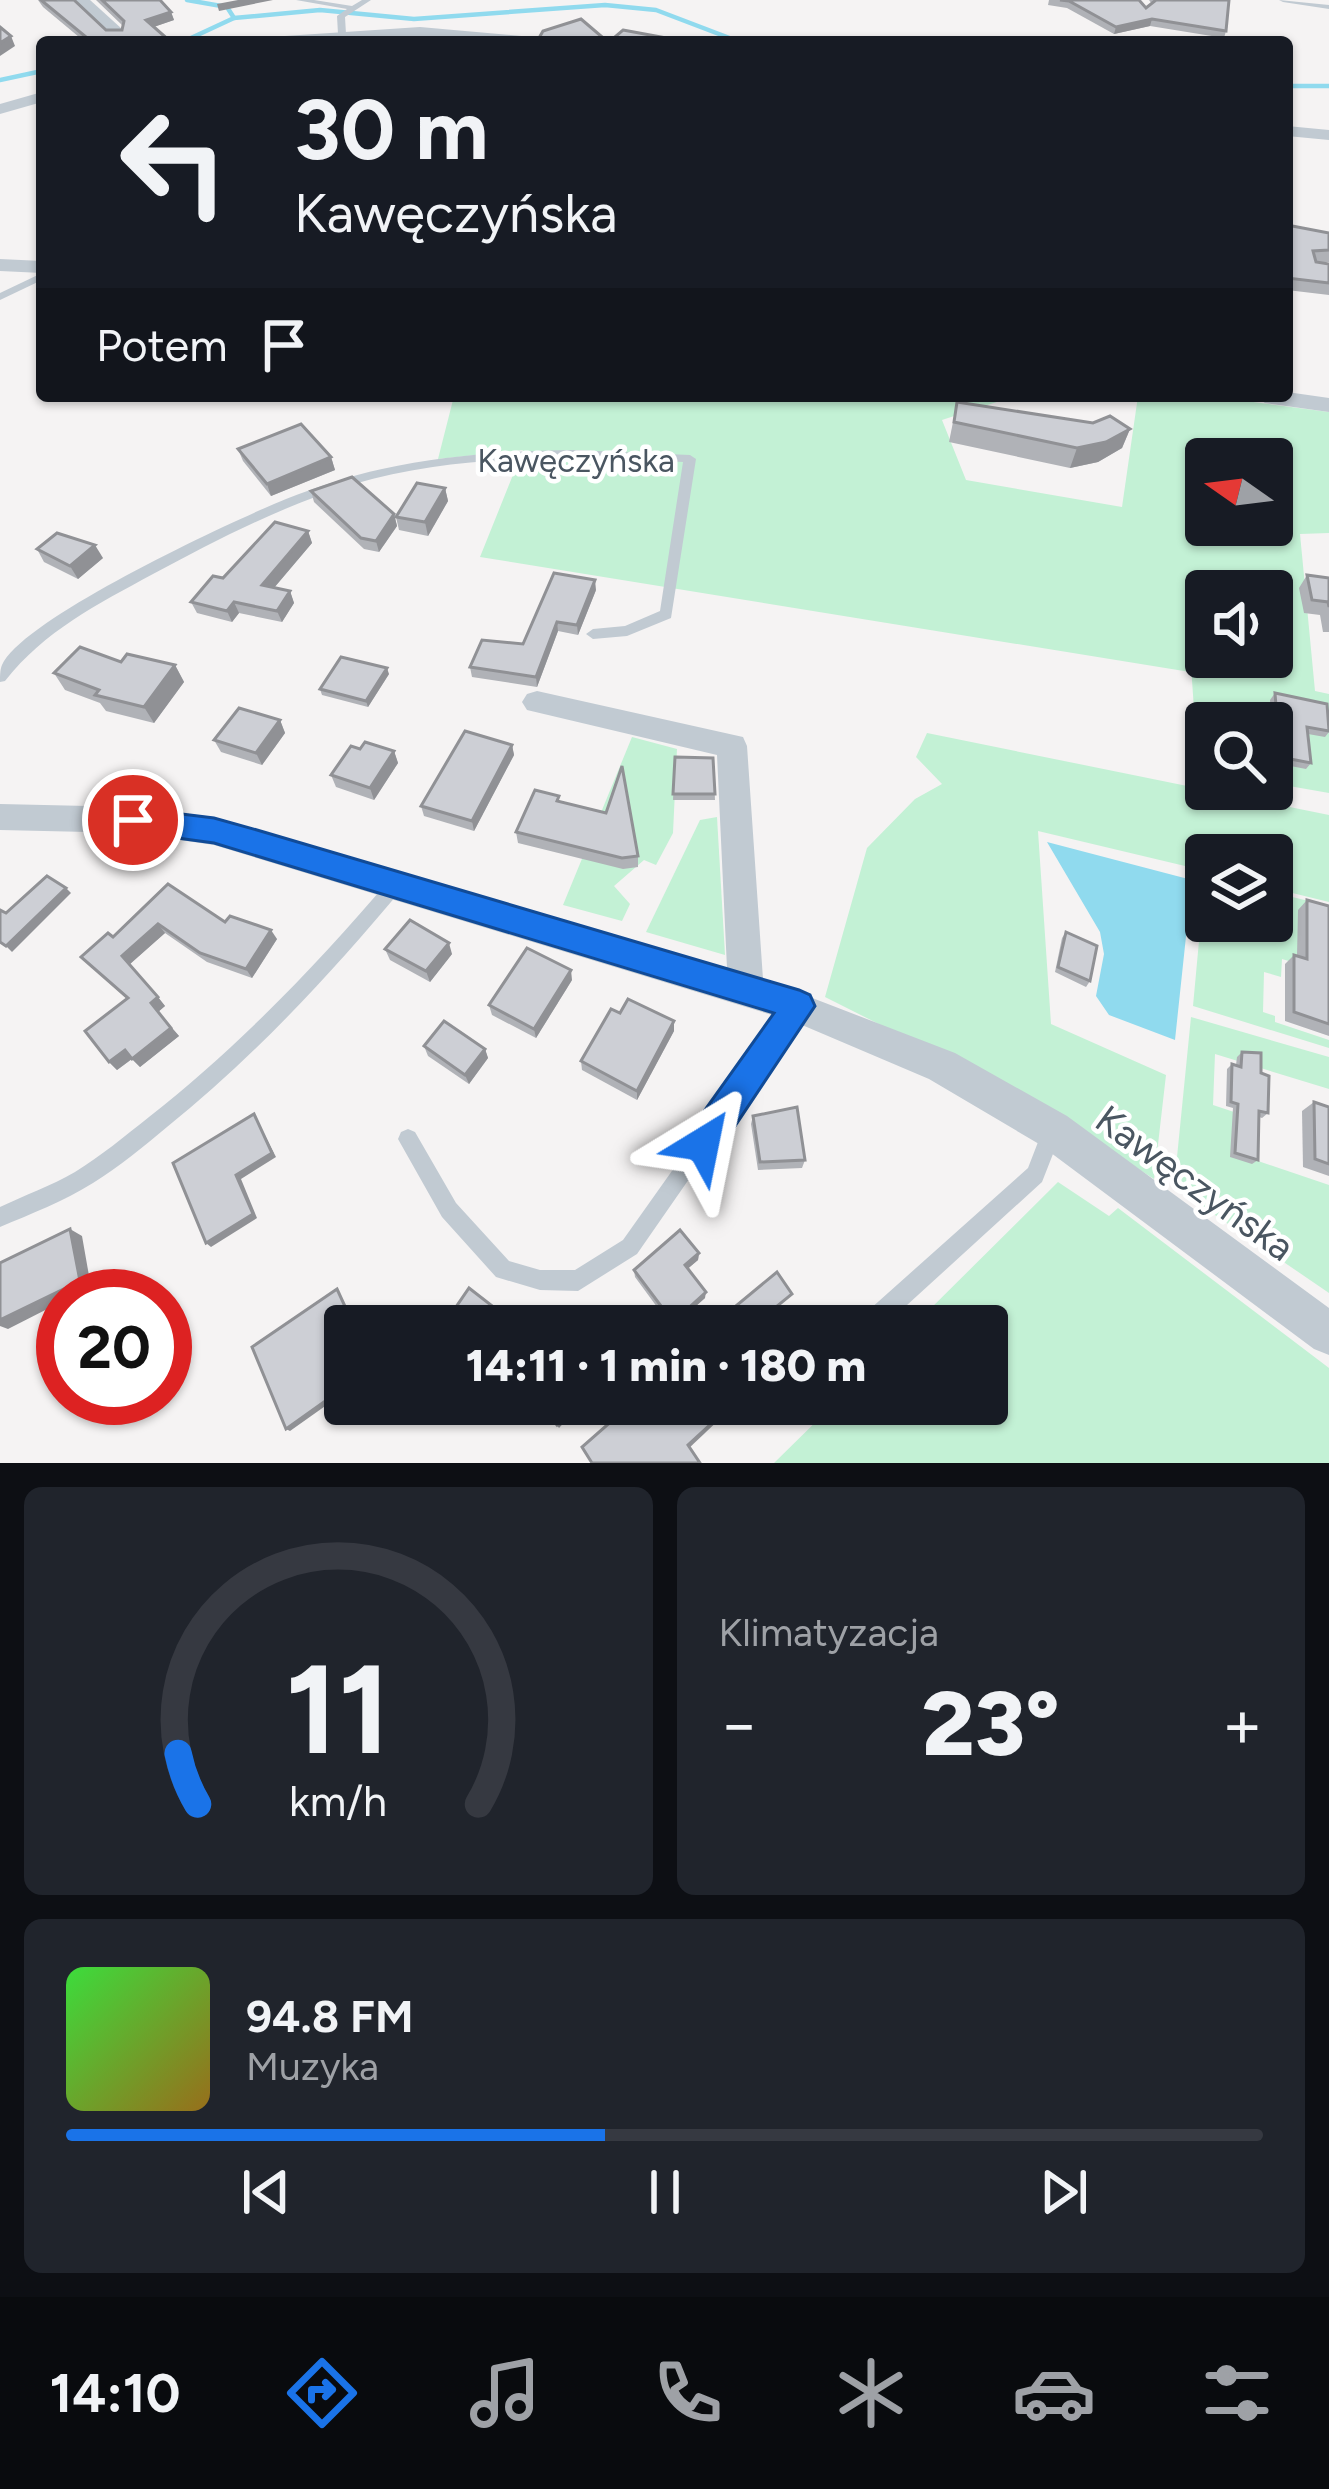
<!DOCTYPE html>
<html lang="pl">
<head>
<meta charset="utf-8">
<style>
  :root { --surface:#171b24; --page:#20242c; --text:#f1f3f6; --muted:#9ea1a6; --line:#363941; --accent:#1a73e8 }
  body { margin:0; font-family:Figtree,sans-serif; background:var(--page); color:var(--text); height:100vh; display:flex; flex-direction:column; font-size:45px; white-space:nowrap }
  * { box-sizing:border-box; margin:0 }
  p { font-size:39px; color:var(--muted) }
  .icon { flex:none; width:66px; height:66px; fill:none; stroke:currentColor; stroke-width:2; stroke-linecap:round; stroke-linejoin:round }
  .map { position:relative; height:1463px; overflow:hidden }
  .sheet { display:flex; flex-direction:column; gap:24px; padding:24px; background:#0d0f14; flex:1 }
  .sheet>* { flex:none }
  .guide { position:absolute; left:36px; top:36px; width:1257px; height:366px; border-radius:12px; box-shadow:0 3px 9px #0004; background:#171b24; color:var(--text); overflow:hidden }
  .needle { width:78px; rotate:284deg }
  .buttons { position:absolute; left:1185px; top:438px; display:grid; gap:24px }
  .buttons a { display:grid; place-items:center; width:108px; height:108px; border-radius:12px; background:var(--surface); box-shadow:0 3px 9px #0004; font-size:60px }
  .speed { position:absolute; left:36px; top:1269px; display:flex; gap:24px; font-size:60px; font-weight:700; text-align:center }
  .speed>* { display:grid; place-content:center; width:156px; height:156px; border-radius:50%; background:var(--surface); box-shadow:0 3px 9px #0004; line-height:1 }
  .speed .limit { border:18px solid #d22; background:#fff; color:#111 }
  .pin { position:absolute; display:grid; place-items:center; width:102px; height:102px; color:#fff; margin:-51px; border:6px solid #fff; border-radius:50%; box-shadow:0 3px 12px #0007 }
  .me { position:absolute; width:132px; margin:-66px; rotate:35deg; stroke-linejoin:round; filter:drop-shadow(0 0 9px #0008) }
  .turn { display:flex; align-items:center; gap:42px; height:252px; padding:0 60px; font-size:54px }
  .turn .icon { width:156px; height:156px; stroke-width:2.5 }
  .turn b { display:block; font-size:84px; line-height:102px }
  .then { display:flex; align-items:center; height:114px; padding:0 60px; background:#0003; gap:24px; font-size:45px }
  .big { font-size:90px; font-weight:800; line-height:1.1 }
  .sheet .widget { flex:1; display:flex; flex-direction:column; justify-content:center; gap:18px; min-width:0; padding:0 42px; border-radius:18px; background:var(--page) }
  .sheet .dial { align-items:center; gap:0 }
  .dial svg { height:312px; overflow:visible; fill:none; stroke:var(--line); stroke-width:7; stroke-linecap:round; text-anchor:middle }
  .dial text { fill:var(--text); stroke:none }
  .song { display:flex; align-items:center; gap:36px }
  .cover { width:144px; height:144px; border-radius:18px; background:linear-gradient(135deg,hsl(120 70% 55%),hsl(40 70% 35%)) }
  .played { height:12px; border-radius:6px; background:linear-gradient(90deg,var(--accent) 45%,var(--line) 45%) }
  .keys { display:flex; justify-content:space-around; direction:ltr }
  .heat { display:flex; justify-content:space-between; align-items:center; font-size:66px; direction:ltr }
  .sheet .tiles { flex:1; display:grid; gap:24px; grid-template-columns:1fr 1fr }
  .widget:last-child { grid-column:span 2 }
  .trip { position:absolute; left:324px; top:1305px; width:684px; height:120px; border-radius:12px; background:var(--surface); box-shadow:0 3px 9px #0004; font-weight:800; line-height:120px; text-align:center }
  .dock { display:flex; height:192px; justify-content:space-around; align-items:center; background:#090b0e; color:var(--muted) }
  .dock .icon { width:84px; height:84px }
  .dock .current { color:var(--accent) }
  .dock b { font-size:54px; color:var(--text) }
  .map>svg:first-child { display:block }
  .green { fill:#c3f1d5; fill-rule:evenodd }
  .water { fill:#90daee }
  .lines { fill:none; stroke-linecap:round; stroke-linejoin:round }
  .stream { stroke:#90daee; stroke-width:4.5 }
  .service { fill:#c1cad2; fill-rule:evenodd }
  .minor { fill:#c1cad2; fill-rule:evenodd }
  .wall { fill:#b0b2b7 }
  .shaded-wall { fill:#909195 }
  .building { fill:#cdcfd5; stroke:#909195; stroke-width:3 }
  .route { fill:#1a73e8; stroke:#114b97; stroke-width:3 }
  .labels { text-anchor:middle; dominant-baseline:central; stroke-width:9; stroke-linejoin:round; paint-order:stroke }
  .street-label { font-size:33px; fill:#4a5661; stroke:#fff }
  .near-street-label { font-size:39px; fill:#4a5661; stroke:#fff }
</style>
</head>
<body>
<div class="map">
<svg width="1329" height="1463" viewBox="0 0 1329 1463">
  <rect width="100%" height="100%" fill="#f5f3f3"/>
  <!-- green -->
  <g class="green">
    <path d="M454,396H1015L942,420L966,480L1122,507L1138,396H1209L1329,412V533L1300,534L1315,691L1329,694V793L1272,783V723H1206V769L1198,767L1187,608L1190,672L480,557L523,450L438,459ZM1206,459H1272V525H1206ZM1206,591H1272V657H1206Z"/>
    <path d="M927,733L1329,815V902L1272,888V855H1206V871L1038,831L1051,1024L1166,1075L1154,1179L1036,1103L825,997L867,848L915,799L942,784L916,757Z"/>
    <path d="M632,737L677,749L673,833L656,865L644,860L614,886L630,904L622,921L563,905Z"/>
    <path d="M717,817L725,955L646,932L700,820Z"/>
    <path d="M1205,876L1206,921H1272V892L1329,906V973L1282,959L1281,977L1264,972L1263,1012L1275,1016V1022L1329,1040V1048L1193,1006Z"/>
    <path d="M1191,1017L1329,1057V1089L1215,1054L1213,1105L1255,1119L1258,1161L1329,1185V1293L1174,1187Z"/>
    <path d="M1058,1182L1109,1216L1118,1208L1329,1368V1463H774L834,1404H987V1326H913Z"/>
  </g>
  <!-- water -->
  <path class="water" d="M1047,842L1192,880L1175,1040L1109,1015L1096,996L1104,954L1100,932Z"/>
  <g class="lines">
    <!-- stream -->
    <g class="stream">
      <path d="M234,18L320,10L414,19L605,5L656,10L740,42"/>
      <path d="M166,42L191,38L234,18L227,7L187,0"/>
      <path d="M0,80L42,71"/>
      <path d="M1287,86H1329"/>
    </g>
    <!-- service -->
    <g class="service">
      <path d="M296,0H314L352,6L362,0H371L345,17L346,34L342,36L338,34L337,16L347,9Z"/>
      <path d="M1279,0L1329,5V9L1283,2Z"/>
      <path d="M42,273V280L0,300V293Z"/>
      <path d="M574,450L690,455L696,459L671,618L627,636L593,639L586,634L593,629L625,626L660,611L683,462C574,456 460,453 354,484C284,505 218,539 153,574C98,604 44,631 5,681L0,682C0,677 0,669 2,665C23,618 232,521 286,499C317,487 349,476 382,469C445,455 509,451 574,450Z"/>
      <path d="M396,877L402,879L404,884L402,889C330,975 254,1057 167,1127C143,1147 119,1167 93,1183C64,1201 31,1214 0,1227V1207C25,1195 51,1186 75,1172C101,1156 125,1136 149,1117C238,1047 317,965 390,879Z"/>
      <path d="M799,998L805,1000L808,1006L805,1012L637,1254L578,1291L540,1290L496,1277L442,1217L398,1139L401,1132L408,1129L415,1132L456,1203L509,1261L540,1270H575L623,1240L793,1000Z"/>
      <path d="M1052,1121L1059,1124L1062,1131L1042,1182L884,1326H857L860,1318L1028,1168L1045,1124Z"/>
    </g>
    <!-- minor -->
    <g class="minor">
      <path d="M75,0H90L122,29V35H112Z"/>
      <path d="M420,27L532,37L540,42L420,37L262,42L270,37Z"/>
      <path d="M42,92V102L0,114V104Z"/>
      <path d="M1287,126L1329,130V140L1287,136Z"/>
      <path d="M0,259L42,261V273L0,271Z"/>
      <path d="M1287,392L1329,398V412L1265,403L1254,396H1287Z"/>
      <path d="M537,691L743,737L747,746L763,979L955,1053L1067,1116L1329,1308V1355L1314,1349L1039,1144L929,1079L795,1022L214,845L132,833L0,830V804L132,807L214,817L727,968L717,755L527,710L522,702L527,694Z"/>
    </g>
  </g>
  <!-- wall -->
  <g class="wall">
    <path d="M38,0H74L106,30H122L123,26L96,0H160L171,12L174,20L153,27L171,42H85L43,7Z"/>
    <path d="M1049,0H1139L1146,8L1152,4L1149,0H1229L1226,31L1224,38L1150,26L1114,34L1067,8L1048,5Z"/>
    <path d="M1287,225L1329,233V262H1317L1329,264V295L1287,290Z"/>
    <path d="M957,402L1130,429L1122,448L1098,462L1070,468L949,442Z"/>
    <path d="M238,449L331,457L335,470L271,496L243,461Z"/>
    <path d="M445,488L448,501L428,536L399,530L396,517Z"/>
    <path d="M311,491L394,514L397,526L379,552L364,549L314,502Z"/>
    <path d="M308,531L312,543L274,588L290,591L294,603L282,622L239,613L232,622L197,613L191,602L223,578Z"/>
    <path d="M37,549L103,558L78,579L44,562Z"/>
    <path d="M1307,575L1329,578V632H1323L1320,615L1304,613L1299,588Z"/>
    <path d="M596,590L578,635L558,631L537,687L472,677L470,667L523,644Z"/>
    <path d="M121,662L175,665L184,682L154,723L106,711L100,703L65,690L54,673Z"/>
    <path d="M389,674L368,707L322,695L320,689Z"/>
    <path d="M1275,693L1329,723V732L1325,737L1308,734L1311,763L1306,769L1275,763L1270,700Z"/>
    <path d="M280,720L285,733L262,765L221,752L214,740Z"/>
    <path d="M512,745L514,755L474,831L424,816L421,806Z"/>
    <path d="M360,749L394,751L398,763L374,800L336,787L331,775Z"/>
    <path d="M675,757L713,758L715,800H673Z"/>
    <path d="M560,801L638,856V867L623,869L518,843L516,832Z"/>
    <path d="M168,884L225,922L277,939L252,978L207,962L165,933L130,964L165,1006L158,1012L179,1036L140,1067L132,1059L117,1070L109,1062L127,999L81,957L113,937Z"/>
    <path d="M1307,900L1329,906V1036L1285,1021V964L1294,955L1297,956L1298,910Z"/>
    <path d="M1066,932L1090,981L1086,987L1055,972L1062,938Z"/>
    <path d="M385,949L452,954L430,982L390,960Z"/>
    <path d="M572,980L536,1038L492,1015L489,1005Z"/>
    <path d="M620,1013L674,1031L637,1100L582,1070L581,1061Z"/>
    <path d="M424,1046L485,1049L488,1058L469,1084L428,1056Z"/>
    <path d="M1242,1052L1261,1073L1268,1113L1262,1118L1259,1117L1258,1160L1252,1164L1230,1157L1233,1108L1226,1106L1227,1069L1232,1064L1236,1065L1237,1057Z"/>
    <path d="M1314,1102L1329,1107V1176L1303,1167L1302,1111Z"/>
    <path d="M753,1116L805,1160L802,1168L758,1170L751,1124Z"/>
    <path d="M699,1253L698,1260L687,1269L705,1298L674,1326H671L635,1277L634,1270Z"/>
  </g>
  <!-- shaded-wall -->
  <g class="shaded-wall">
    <path d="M238,0H273L219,11L217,4Z"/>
    <path d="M171,12L174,20L148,29L146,20Z"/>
    <path d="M1152,19L1150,26L1114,34L1116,27Z"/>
    <path d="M11,36L15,46L0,56V43Z"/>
    <path d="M1130,429L1122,448L1098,462L1070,468L1077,448Z"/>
    <path d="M331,457L335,470L271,496L267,484Z"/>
    <path d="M445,488L448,501L428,536L425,522Z"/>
    <path d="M394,514L397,526L379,552L376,541Z"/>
    <path d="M308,531L312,543L267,596L262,585Z"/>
    <path d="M95,545L103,558L78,579L70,566Z"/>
    <path d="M595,580L596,590L578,635L577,625Z"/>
    <path d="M290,591L294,603L282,622L277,611Z"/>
    <path d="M234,602L239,613L232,622L227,611Z"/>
    <path d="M557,622L558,631L537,687L536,677Z"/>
    <path d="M175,665L184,682L154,723L144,707Z"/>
    <path d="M387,668L389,674L368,707L366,701Z"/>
    <path d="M280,720L285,733L262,765L256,753Z"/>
    <path d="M512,745L514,755L474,831L472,821Z"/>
    <path d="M394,751L398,763L374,800L370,788Z"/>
    <path d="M66,888L71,893L12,952L6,946Z"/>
    <path d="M158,924L165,933L130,964L122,956Z"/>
    <path d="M271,930L277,939L252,978L246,969Z"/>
    <path d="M449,943L452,954L430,982L426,971Z"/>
    <path d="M571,970L572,980L536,1038L534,1029Z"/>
    <path d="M158,997L165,1006L158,1012L179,1036L140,1067L132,1059L151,1003Z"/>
    <path d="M674,1021V1031L637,1100V1091Z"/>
    <path d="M485,1049L488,1058L469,1084L465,1075Z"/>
    <path d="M125,1050L133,1058L117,1070L109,1062Z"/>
    <path d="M254,1114L276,1157L241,1179L257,1218L211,1247L206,1243L236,1175Z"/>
    <path d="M70,1229L82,1236L91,1287L73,1296H63V1301L8,1329L0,1326V1320Z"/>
    <path d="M699,1253L698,1260L684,1272L685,1265Z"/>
    <path d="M706,1292L705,1298L673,1326V1322Z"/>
    <path d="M345,1387V1392L290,1431L286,1429Z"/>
    <path d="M577,1404H581L559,1428L557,1425Z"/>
    <path d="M726,1410L724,1415L687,1450L688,1445Z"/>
  </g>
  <!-- building -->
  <g class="building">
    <path d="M41,0H74L106,30H122L124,21L102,0H160L171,12L146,20L171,42H92Z"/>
    <path d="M1060,0H1139L1146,8L1156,0H1229L1226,31L1152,19L1116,27L1069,1Z"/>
    <path d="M581,19L608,42H510L524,38H539L543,31Z"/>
    <path d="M0,27L11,36L0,43Z"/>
    <path d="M623,30L688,42H609Z"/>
    <path d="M1287,225L1329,233V250L1313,251L1316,262L1329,264V283L1287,278Z"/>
    <path d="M957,402L1093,423L1110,416L1130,429L1106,442L1077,448L954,422Z"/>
    <path d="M301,424L331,457L267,484L238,449Z"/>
    <path d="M352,477L394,514L376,541L361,538L311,491Z"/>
    <path d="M417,483L445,488L425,522L396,517Z"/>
    <path d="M275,522L308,531L262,585L290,591L277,611L234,602L227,611L191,602L213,576L223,578Z"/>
    <path d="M57,533L95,545L70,566L37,549Z"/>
    <path d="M554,573L595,580L577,625L557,622L536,677L470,667L482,640L523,644Z"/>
    <path d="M1307,575L1329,578V607L1328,602L1312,600Z"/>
    <path d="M80,647L121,662L127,654L175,665L144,707L95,695L99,690L54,673Z"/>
    <path d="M341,657L387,668L366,701L320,689Z"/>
    <path d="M1275,693L1327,704L1329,731L1307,727L1311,763L1280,757Z"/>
    <path d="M239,708L280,720L256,753L214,740Z"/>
    <path d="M465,731L512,745L472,821L421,806Z"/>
    <path d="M365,742L394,751L370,788L331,775L351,746L360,749Z"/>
    <path d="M675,757L713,758L715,794H673Z"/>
    <path d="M622,766L638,856L622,858L516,832L535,790L559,796L557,801L606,813Z"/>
    <path d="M47,876L66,888L6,946L0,942V910L6,913Z"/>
    <path d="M168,884L225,922L230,916L271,930L246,969L200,953L158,924L122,956L158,997L151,1003L171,1028L132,1059L125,1050L109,1062L85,1031L128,998L81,957L108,933L113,937Z"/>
    <path d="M1307,900L1329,906V1024L1294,1012V955L1307,959Z"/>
    <path d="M410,920L449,943L426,971L385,949Z"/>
    <path d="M1066,932L1097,946L1090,981L1058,967Z"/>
    <path d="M527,948L571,970L534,1029L489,1005Z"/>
    <path d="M628,999L674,1021L637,1091L581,1061L611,1009L620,1013Z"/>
    <path d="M444,1021L485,1049L465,1075L424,1046Z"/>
    <path d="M1242,1052L1261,1053V1073L1269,1076L1268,1113L1259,1111L1258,1160L1235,1153L1238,1104L1231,1102L1232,1064L1241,1067Z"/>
    <path d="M1314,1102L1329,1107V1164L1315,1159Z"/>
    <path d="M797,1107L805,1160L760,1162L753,1116Z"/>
    <path d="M254,1114L272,1153L236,1175L253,1214L206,1243L173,1163Z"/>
    <path d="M70,1229L80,1281L0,1320V1263Z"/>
    <path d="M680,1230L699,1253L685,1265L706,1292L673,1322L634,1270Z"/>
    <path d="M777,1272L792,1294L760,1320L765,1326H733L725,1315Z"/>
    <path d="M469,1288L518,1326H443Z"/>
    <path d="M337,1289L354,1326H345V1387L286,1429L252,1347Z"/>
    <path d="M603,1316L611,1326H594Z"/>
    <path d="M539,1404H577L557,1425Z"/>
    <path d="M631,1404H722L726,1410L688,1445L700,1463H592L582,1447Z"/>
  </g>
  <!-- route -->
  <path class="route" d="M133,808L214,818L257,830L799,990L810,995L815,1006L715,1156L703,1161L690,1156L685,1144L690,1131L774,1013L214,843L133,832L122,829L118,820L122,812Z"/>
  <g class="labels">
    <!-- street labels -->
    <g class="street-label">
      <text x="576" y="460">Kawęczyńska</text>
    </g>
    <!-- near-street labels -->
    <g class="near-street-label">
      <text transform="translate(1195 1183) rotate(36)">Kawęczyńska</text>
    </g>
  </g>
</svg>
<div class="buttons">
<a><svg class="needle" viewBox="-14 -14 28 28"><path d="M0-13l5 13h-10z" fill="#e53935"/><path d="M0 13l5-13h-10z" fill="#9ea1a6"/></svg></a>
<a><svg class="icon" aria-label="sound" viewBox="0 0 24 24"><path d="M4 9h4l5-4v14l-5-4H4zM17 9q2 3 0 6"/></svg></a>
<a><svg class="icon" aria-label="search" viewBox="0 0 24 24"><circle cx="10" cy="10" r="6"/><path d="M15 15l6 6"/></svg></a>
<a><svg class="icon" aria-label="layers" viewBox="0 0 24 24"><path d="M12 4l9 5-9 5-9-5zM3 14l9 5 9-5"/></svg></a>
</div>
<div class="speed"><div class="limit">20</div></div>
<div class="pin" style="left:133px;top:820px;background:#d93025"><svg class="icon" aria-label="arrive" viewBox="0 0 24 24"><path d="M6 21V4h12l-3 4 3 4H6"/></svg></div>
<svg class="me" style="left:703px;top:1144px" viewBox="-20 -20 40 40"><path d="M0-17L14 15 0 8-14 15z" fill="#1a73e8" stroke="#fff" stroke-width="4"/></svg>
<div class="trip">14:11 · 1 min · 180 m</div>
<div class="guide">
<div class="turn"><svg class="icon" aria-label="left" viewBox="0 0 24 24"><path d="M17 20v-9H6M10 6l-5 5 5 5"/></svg><div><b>30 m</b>Kawęczyńska</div></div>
<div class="then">Potem<svg class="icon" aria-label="arrive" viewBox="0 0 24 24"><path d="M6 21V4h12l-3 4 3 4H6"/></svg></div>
</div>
</div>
<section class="sheet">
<div class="tiles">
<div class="widget dial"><svg viewBox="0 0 100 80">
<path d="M14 69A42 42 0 1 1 86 69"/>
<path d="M14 69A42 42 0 0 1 9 56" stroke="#1a73e8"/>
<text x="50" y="56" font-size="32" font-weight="700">11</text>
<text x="50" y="72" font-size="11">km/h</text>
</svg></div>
<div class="widget"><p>Klimatyzacja</p>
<div class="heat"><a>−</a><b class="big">23°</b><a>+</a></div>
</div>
<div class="widget">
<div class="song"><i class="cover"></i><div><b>94.8 FM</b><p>Muzyka</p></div></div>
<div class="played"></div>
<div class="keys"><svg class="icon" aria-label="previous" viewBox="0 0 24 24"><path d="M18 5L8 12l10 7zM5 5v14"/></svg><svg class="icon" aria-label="pause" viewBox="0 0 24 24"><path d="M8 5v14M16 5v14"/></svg><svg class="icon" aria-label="next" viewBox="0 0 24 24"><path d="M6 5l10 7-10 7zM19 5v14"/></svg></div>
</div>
</div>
</section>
<nav class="dock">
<b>14:10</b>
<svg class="icon current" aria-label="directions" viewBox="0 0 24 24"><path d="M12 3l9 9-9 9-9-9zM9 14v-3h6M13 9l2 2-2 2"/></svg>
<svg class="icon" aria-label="music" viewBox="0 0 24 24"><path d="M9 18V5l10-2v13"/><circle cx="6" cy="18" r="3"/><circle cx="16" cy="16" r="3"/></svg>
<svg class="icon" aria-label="phone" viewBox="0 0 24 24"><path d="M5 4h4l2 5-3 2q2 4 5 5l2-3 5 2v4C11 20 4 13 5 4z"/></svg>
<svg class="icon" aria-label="climate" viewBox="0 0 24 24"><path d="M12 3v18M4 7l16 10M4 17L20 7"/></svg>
<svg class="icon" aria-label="car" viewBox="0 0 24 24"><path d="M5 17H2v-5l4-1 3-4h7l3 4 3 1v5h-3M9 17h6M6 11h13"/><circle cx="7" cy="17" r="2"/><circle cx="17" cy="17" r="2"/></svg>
<svg class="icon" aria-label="filters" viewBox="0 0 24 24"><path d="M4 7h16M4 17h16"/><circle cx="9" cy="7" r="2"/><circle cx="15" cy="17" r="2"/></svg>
</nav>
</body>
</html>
